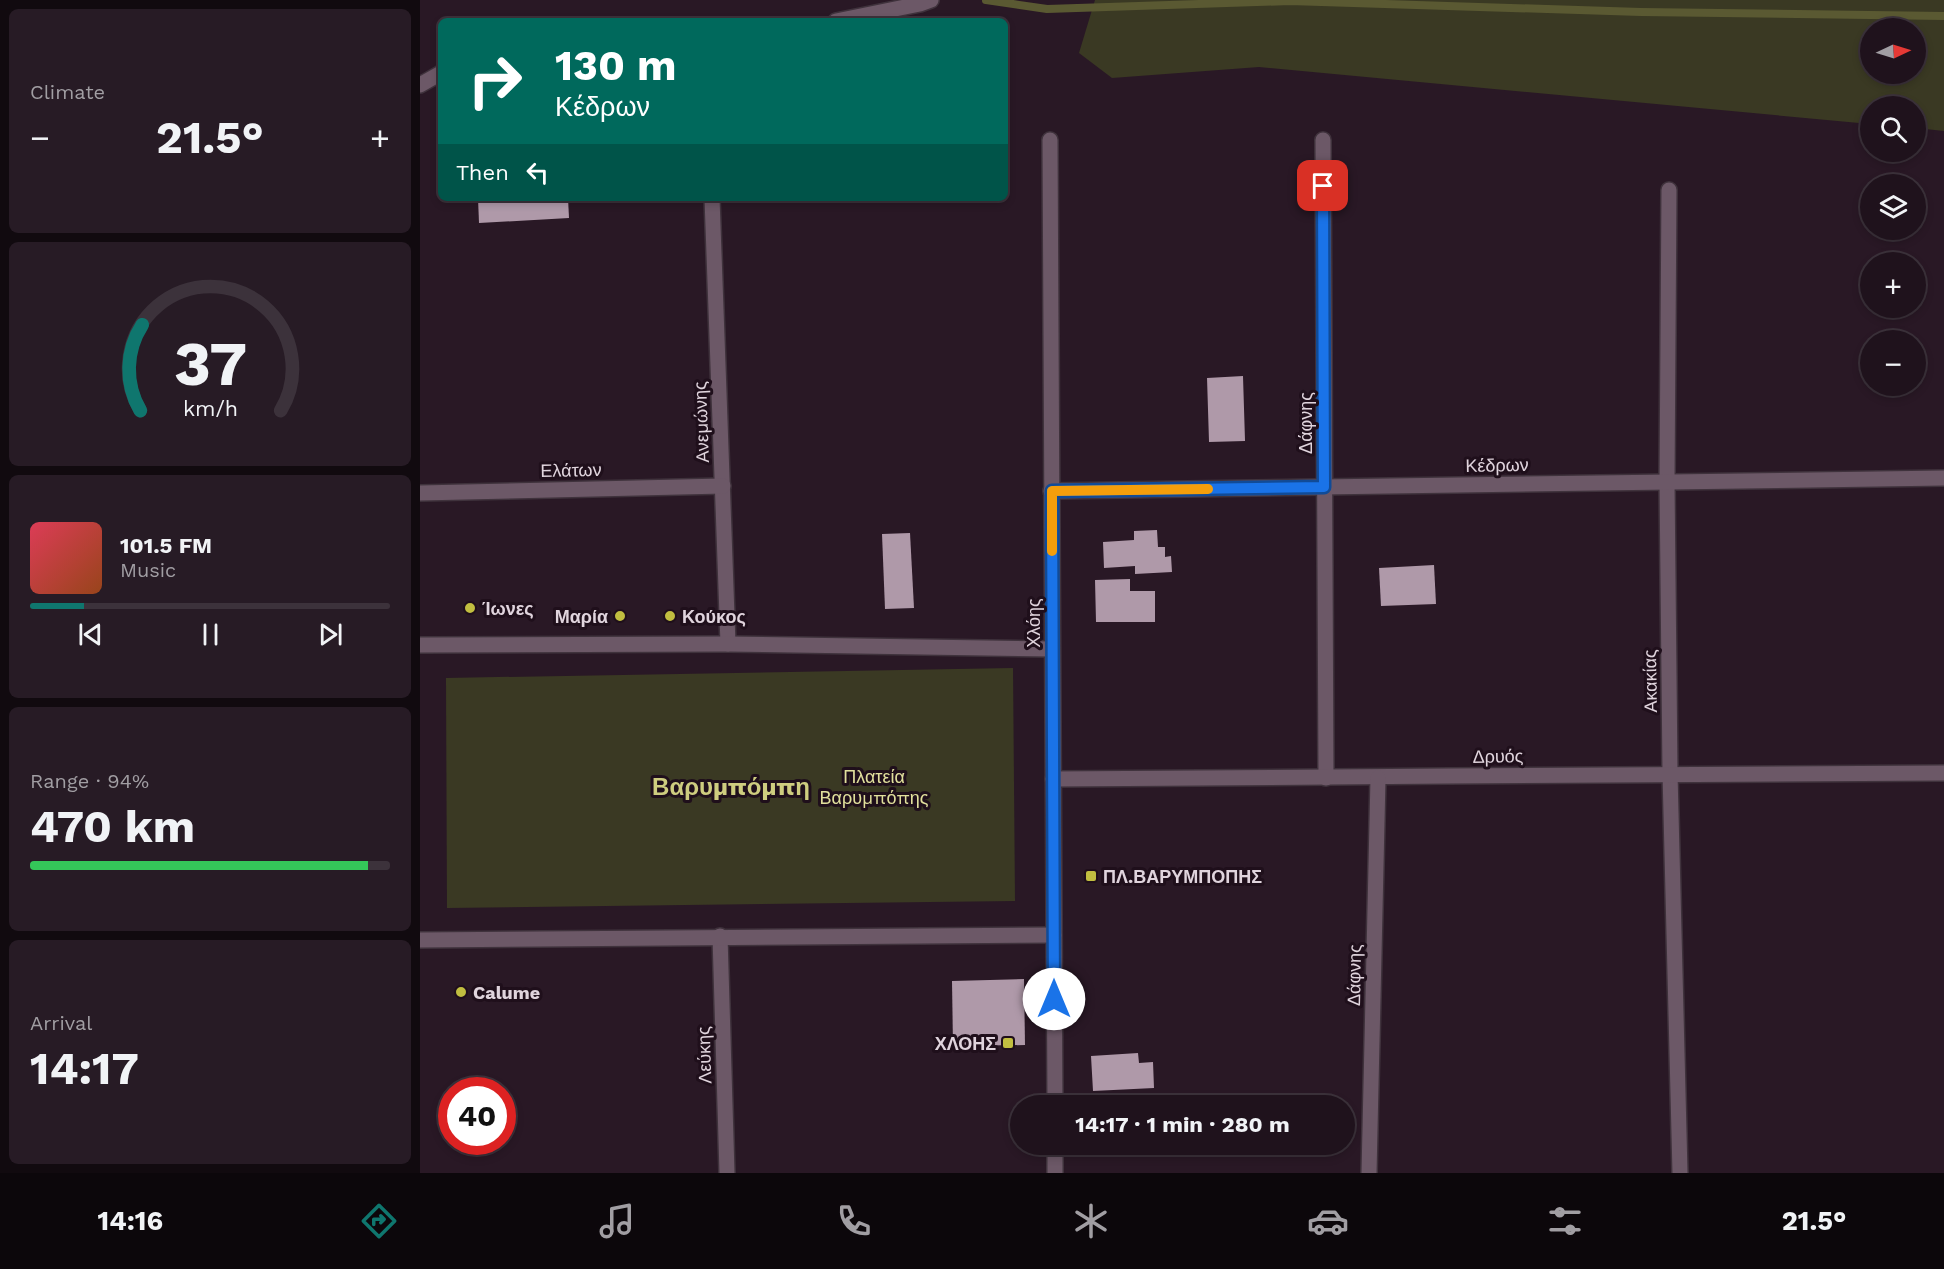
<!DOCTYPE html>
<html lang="en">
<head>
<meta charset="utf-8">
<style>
  :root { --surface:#1f121c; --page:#271b25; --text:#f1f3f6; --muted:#a19ea3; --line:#3c323b; --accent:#0f766e }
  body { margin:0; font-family:"Work Sans",sans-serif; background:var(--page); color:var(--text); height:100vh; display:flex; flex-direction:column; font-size:22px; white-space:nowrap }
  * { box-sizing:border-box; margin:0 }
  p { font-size:20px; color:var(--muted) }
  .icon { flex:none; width:33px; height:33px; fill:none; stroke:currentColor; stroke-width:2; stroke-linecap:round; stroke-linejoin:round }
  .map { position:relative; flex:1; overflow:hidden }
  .panel { display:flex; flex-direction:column; gap:9px; padding:9px; background:#110a0f; width:420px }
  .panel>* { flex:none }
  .guide { position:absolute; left:18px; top:18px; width:570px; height:183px; border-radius:9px; box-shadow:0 3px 9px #0003,0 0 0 2px var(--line); background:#00695c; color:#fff; overflow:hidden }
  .needle { width:39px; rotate:86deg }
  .controls { position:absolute; left:1440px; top:18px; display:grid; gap:12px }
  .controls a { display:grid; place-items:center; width:66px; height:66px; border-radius:50%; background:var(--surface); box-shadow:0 3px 9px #0003,0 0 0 2px var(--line); font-size:30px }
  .speed { position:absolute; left:18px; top:1077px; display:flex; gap:12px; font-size:30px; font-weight:700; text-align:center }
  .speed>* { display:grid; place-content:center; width:78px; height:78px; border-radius:50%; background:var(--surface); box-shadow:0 3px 9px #0003,0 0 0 2px var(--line); line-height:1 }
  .speed .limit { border:9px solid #d22; background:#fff; color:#111 }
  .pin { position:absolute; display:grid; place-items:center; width:51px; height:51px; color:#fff; margin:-26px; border-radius:12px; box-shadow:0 3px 9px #0006 }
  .me { position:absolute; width:66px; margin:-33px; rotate:0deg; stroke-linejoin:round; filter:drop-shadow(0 0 4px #0008) }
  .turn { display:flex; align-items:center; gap:21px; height:126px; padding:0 18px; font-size:27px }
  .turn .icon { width:78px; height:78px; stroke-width:2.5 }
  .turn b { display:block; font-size:42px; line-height:51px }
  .then { display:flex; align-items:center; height:57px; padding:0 18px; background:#0003; gap:12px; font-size:22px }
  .big { font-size:45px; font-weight:700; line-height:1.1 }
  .panel .widget { flex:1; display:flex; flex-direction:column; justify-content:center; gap:9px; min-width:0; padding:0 21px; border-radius:9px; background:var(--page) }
  .panel .dial { align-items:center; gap:0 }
  .dial svg { height:156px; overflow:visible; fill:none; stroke:var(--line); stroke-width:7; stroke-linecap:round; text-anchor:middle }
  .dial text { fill:var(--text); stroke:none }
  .song { display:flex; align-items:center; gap:18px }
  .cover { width:72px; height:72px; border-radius:9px; background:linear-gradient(135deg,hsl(350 70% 55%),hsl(20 70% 35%)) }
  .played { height:6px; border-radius:3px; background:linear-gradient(90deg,var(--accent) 15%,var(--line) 15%) }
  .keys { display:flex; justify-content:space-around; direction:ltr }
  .heat { display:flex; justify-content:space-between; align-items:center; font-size:33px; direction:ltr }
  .charge { height:9px; border-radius:4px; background:linear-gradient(90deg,#34c759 94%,var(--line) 0) }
  .trip { position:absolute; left:590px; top:1095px; width:345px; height:60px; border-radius:30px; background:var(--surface); box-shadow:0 3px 9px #0003,0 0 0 2px var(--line); font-weight:700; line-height:60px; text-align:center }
  .tabs { display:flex; height:96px; justify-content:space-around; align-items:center; background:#0c070b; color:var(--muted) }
  .tabs .icon { width:42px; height:42px }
  .tabs .active { color:var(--accent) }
  .tabs b { font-size:27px; color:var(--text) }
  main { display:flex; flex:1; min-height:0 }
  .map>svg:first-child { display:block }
  .green { fill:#3a3923; fill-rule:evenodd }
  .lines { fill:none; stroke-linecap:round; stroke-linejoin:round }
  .stream { stroke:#5a5932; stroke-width:8 }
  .building { fill:#af99a9 }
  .minor-casing { stroke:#3f323c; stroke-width:18 }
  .minor { stroke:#6c5867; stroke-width:15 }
  .route-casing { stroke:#114b97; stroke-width:15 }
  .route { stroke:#1a73e8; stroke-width:10 }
  .slow { stroke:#f59e0b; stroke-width:10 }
  .poi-dot { fill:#c1be40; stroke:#1f0f1b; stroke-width:2 }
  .labels { text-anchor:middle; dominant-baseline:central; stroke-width:6; stroke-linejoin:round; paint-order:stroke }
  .street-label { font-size:18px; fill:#e0d4dd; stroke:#1f0f1b }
  .poi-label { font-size:18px; font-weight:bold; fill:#e0d4dd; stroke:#1f0f1b; text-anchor:start }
  .park-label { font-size:18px; fill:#e1e09c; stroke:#1f0f1b }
  .district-label { font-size:24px; font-weight:bold; fill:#cecd7f; stroke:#1f0f1b }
</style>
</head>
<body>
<main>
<section class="panel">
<div class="widget"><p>Climate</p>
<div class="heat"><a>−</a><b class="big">21.5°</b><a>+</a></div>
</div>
<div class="widget dial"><svg viewBox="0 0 100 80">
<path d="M14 69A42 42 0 1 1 86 69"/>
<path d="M14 69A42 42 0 0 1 15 25" stroke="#0f766e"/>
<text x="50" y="56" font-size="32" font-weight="700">37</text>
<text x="50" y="72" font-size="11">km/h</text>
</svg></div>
<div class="widget">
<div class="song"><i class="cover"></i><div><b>101.5 FM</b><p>Music</p></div></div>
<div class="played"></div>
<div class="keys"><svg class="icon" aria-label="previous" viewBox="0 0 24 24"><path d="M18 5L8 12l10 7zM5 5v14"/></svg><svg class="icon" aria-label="pause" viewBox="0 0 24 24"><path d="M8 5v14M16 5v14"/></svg><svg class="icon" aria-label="next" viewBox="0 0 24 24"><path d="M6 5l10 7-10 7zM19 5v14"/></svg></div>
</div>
<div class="widget"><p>Range · 94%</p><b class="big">470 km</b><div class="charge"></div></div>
<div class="widget"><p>Arrival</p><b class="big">14:17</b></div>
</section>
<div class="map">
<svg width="1524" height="1173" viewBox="0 0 1524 1173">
  <rect width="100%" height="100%" fill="#291825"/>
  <!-- green -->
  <g class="green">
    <path d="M675,0H1524V131L1496,128V106H1450V124L839,67L692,78L659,53ZM1450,28H1496V74H1450Z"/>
    <path d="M593,668L595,901L27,908L26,678Z"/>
  </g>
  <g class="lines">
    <!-- stream -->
    <path class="stream" d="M566,0L627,9L870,1L1221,12L1524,16"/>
  </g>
  <!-- building -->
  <g class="building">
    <path d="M58,198H148L149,218L59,223Z"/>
    <path d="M823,376L825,441L789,442L787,378Z"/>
    <path d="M737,530L738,547H745V557L751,556L752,572L715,574V566L684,568L683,542L714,540V531Z"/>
    <path d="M490,533L494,608L465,609L462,534Z"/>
    <path d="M1014,565L1016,604L961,606L959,568Z"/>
    <path d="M710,579V591H735V622H676L675,580Z"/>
    <path d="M604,979L605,1045L533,1046L532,981Z"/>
    <path d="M718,1053L719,1063L733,1062L734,1088L673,1091L671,1056Z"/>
  </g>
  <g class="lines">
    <!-- minor casing -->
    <g class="minor-casing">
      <g id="minor">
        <path d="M416,21L500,4L511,0"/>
        <path d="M0,85L21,73"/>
        <path d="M630,140L635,1106"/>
        <path d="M903,140L906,778"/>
        <path d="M1249,190L1247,482L1250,773L1260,1173"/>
        <path d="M292,198L308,644"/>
        <path d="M631,491L1524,478"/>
        <path d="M0,493L303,486"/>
        <path d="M0,645L308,644L632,649"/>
        <path d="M633,779C930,778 1227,773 1524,773"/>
        <path d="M300,936L307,1173"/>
        <path d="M0,940L634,935"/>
        <path d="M635,1144V1173"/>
        <path d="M949,1173L958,778"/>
      </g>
    </g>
    <!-- minor -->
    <use href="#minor" class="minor"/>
  </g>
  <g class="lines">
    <!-- route casing -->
    <g class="route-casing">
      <path id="route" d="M634,999L632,491L904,487L903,186"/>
    </g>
    <!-- route -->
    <use href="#route" class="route"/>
    <!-- slow -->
    <path class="slow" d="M632,551V491L788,489"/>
  </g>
  <!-- markers -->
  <g class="poi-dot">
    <circle cx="50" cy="608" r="6"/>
    <circle cx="200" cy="616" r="6"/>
    <circle cx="250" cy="616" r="6"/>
    <rect x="665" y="870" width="12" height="12" rx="3"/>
    <circle cx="41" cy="992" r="6"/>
    <rect x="582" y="1037" width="12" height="12" rx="3"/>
  </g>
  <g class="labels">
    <!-- street labels -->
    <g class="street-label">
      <text transform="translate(281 422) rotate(-92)">Ανεμώνης</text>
      <text transform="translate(885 423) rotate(-90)">Δάφνης</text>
      <text transform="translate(1077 465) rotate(-1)">Κέδρων</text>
      <text transform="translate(151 470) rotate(-1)">Ελάτων</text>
      <text transform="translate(613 623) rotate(-90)">Χλόης</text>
      <text transform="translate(1230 681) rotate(-91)">Ακακίας</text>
      <text transform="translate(1078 756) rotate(-1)">Δρυός</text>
      <text transform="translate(934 975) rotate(-89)">Δάφνης</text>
      <text transform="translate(284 1055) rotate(-92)">Λεύκης</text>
    </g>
    <!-- poi labels -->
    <g class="poi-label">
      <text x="62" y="608">Ίωνες</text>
      <text x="188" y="616" text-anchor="end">Μαρία</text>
      <text x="262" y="616">Κούκος</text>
      <text x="683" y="876">ΠΛ.ΒΑΡΥΜΠΟΠΗΣ</text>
      <text x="53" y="992">Calume</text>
      <text x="576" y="1043" text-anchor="end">ΧΛΟΗΣ</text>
    </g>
    <!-- park labels -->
    <g class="park-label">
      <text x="454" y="776">Πλατεία<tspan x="454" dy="21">Βαρυμπόπης</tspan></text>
    </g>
    <!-- district labels -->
    <g class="district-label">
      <text x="311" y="787">Βαρυμπόμπη</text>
    </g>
  </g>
</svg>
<div class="controls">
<a><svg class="needle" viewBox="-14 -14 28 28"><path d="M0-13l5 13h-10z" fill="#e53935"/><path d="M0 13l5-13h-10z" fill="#a19ea3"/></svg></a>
<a><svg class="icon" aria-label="search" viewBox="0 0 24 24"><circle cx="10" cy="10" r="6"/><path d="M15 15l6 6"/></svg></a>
<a><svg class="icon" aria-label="layers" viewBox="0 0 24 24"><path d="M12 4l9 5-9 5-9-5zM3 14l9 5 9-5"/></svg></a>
<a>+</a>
<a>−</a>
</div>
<div class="speed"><div class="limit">40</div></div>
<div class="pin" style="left:903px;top:186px;background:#d93025"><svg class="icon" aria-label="arrive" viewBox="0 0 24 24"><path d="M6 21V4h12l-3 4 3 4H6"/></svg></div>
<svg class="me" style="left:634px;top:999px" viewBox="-20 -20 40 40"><circle r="19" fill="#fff"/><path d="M0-13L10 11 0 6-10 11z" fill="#1a73e8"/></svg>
<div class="trip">14:17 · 1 min · 280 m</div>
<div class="guide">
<div class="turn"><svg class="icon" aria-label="right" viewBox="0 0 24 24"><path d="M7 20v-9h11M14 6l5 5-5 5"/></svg><div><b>130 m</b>Κέδρων</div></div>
<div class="then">Then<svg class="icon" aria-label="left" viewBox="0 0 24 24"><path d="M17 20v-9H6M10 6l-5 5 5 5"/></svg></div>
</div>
</div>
</main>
<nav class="tabs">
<b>14:16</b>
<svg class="icon active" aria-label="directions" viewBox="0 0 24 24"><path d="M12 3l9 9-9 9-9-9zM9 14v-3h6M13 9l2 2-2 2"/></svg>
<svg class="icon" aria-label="music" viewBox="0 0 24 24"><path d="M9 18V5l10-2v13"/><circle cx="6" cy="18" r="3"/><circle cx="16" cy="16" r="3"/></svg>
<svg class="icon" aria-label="phone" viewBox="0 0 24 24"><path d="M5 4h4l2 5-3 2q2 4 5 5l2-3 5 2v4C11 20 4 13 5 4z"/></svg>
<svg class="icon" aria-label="climate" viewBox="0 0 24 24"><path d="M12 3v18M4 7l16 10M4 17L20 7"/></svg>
<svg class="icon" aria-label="car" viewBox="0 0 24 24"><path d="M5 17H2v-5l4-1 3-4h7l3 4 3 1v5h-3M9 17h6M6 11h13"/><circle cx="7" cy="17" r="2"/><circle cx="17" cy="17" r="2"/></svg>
<svg class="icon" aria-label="filters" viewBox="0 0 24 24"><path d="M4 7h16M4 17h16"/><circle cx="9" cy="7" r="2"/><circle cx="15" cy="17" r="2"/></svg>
<b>21.5°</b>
</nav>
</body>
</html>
